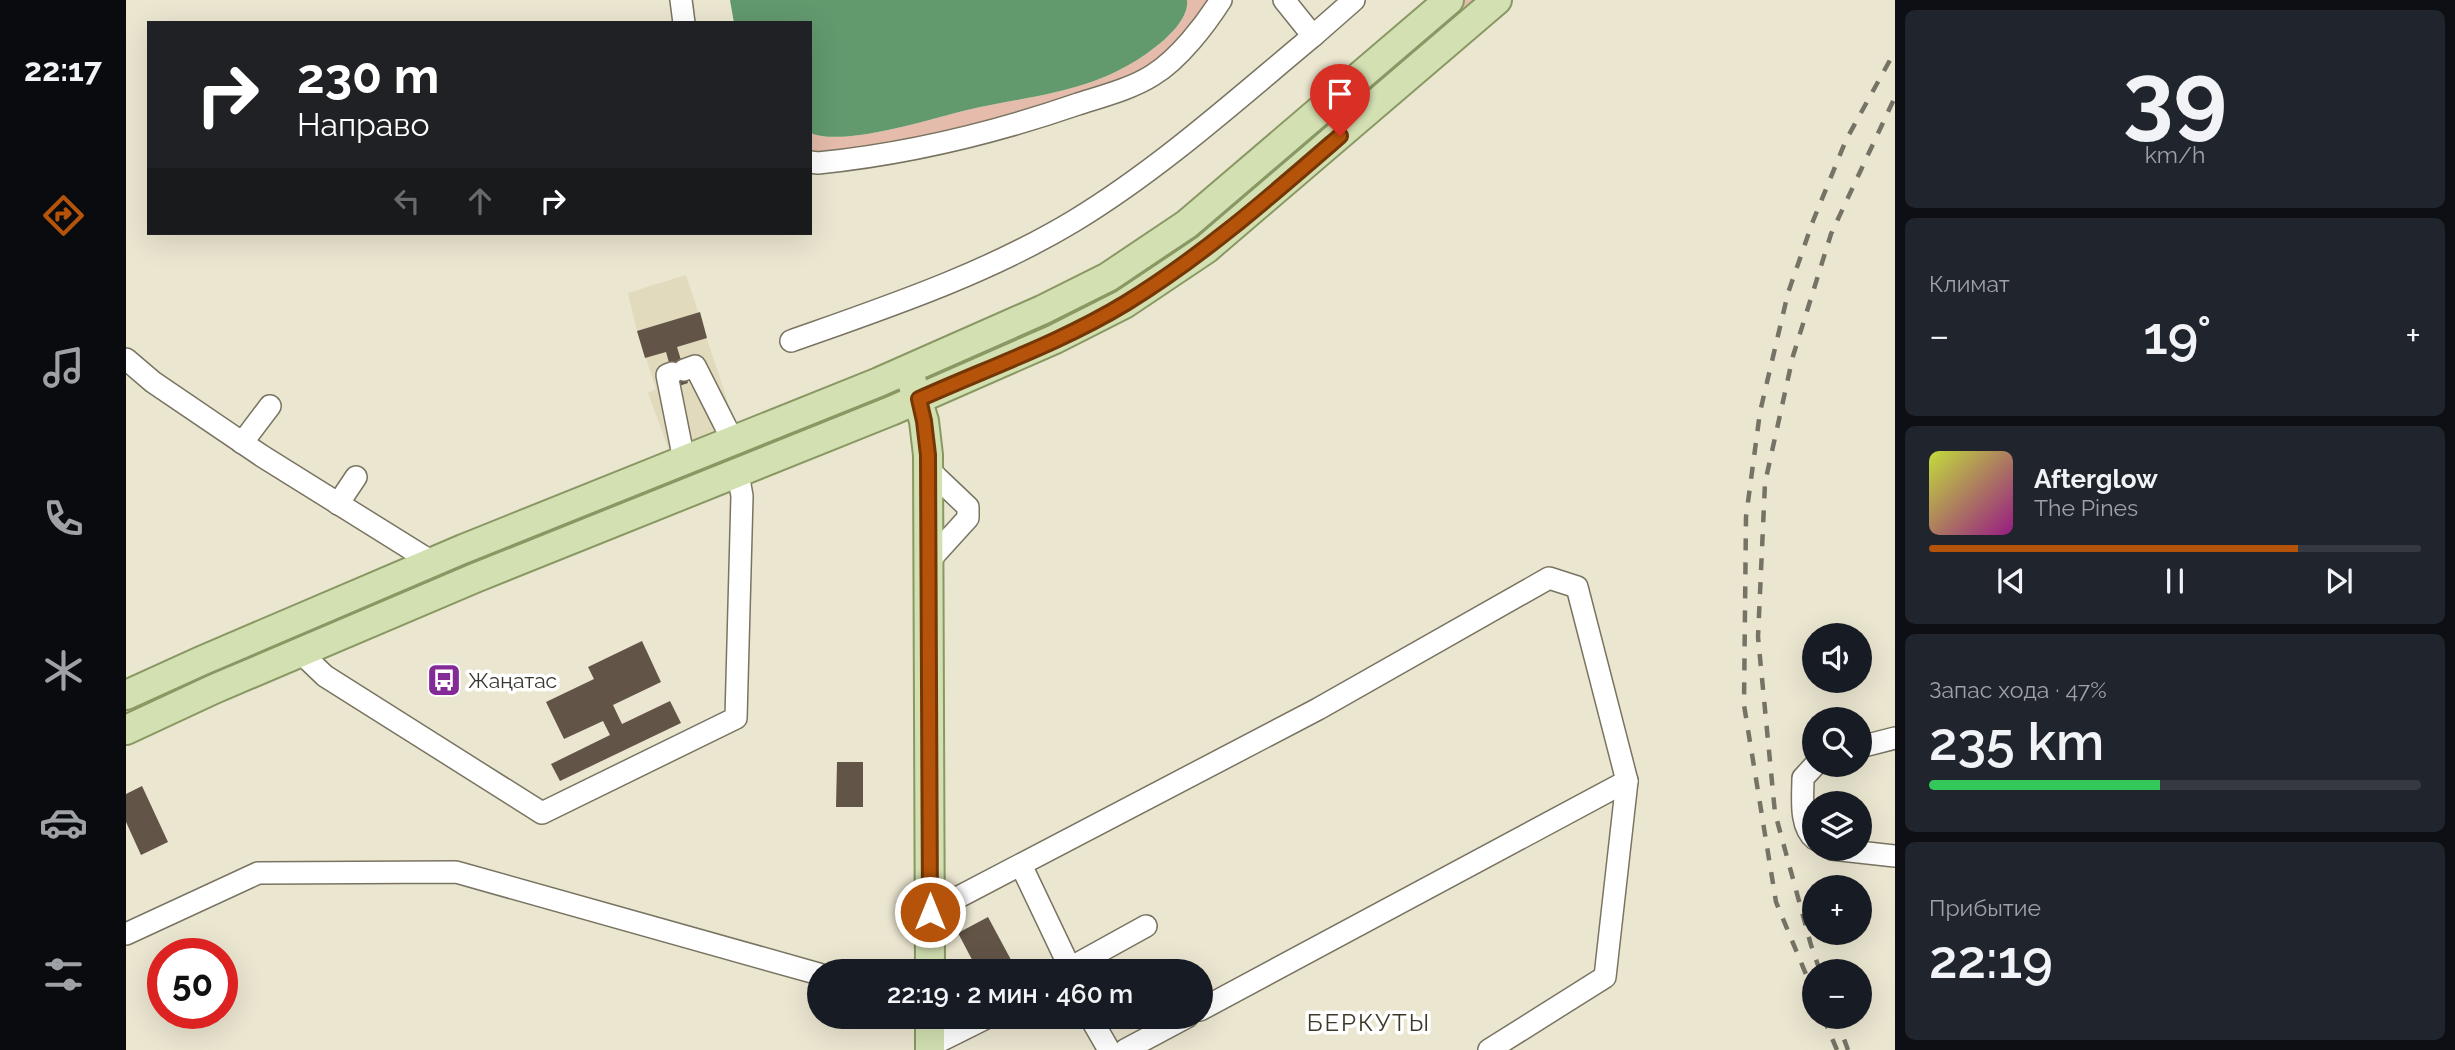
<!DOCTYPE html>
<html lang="ru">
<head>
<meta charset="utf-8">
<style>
  :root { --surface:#171b24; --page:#20242c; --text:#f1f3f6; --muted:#9ea1a6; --line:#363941; --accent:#b45309 }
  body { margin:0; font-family:Raleway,sans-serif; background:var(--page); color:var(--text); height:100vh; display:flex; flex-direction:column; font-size:26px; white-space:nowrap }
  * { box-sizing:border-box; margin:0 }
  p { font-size:23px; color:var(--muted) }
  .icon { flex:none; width:38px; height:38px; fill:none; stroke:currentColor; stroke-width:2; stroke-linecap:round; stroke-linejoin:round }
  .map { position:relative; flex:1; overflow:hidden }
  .side { display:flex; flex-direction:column; gap:10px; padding:10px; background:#0d0f14; width:560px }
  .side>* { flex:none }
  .banner { position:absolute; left:21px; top:21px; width:665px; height:214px; border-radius:0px; box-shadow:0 7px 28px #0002; background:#202124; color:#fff; overflow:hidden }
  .buttons { position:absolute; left:1676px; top:623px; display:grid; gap:14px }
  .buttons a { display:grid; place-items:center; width:70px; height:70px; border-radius:50%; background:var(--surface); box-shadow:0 7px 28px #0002; font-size:35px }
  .speed { position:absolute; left:21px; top:938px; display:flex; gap:14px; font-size:35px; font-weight:700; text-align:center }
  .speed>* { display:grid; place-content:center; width:91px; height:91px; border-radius:50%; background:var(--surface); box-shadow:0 7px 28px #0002; line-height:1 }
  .speed .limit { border:10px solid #d22; background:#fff; color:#111 }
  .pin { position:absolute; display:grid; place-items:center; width:60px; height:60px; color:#fff; margin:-72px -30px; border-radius:50% 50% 50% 0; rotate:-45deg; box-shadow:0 0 7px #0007 }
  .pin .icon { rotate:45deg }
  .me { position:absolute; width:77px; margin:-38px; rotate:0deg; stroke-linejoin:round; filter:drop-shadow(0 0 5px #0008) }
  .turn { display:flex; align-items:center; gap:24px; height:147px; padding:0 35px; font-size:32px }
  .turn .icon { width:91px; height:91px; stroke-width:2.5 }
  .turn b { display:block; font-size:49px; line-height:60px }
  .lanes { display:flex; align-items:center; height:66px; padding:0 35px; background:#0003; justify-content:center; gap:35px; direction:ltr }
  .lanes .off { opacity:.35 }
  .big { font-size:52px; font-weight:600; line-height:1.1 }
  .side .card { flex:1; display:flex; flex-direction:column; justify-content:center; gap:10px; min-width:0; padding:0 24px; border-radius:10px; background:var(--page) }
  .side .dial { align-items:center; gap:0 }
  .dial b { font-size:91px; line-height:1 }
  .song { display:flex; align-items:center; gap:21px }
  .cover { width:84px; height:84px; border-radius:10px; background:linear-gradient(135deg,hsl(70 70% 55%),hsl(310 70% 35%)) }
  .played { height:7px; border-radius:4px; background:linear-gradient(90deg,var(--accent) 75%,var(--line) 75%) }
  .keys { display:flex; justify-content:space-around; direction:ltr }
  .heat { display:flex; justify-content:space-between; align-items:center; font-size:38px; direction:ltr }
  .charge { height:10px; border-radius:5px; background:linear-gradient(90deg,#34c759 47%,var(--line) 0) }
  .trip { position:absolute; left:681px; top:959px; width:406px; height:70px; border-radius:35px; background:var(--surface); box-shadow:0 7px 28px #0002; font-weight:600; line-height:70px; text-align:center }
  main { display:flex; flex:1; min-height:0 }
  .tab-bar { display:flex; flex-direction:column; width:126px; justify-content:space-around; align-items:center; background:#090b0e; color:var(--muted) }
  .tab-bar .icon { width:49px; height:49px }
  .tab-bar .on { color:var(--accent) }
  .tab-bar b { font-size:32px; color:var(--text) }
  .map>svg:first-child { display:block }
  .built { fill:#e1dabd }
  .green { fill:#e5bbab }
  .water { fill:#62996d }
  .building { fill:#625446 }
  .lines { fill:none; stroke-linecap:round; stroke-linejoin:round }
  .minor-casing { stroke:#797461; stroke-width:24 }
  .major-casing { stroke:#899863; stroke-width:32 }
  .minor { stroke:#fff; stroke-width:21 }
  .major { stroke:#d2e0b2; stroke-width:28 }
  .rail { stroke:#767366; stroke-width:4.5; stroke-dasharray:12 12; stroke-linecap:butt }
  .route-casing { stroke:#753606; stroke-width:18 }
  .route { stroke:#b45309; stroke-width:12 }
  .labels { text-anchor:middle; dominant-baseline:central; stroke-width:7; stroke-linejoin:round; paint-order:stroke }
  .poi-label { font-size:21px; fill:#38362e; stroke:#fff; text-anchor:start }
  .quarter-label { font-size:24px; letter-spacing:2px; fill:#3d3827; stroke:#fff }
</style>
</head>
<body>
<main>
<nav class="tab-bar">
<b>22:17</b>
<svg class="icon on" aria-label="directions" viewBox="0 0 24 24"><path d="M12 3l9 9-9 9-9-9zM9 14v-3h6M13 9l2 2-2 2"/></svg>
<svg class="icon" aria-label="music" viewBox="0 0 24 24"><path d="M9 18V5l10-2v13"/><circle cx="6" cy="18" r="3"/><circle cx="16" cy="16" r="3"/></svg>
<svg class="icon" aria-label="phone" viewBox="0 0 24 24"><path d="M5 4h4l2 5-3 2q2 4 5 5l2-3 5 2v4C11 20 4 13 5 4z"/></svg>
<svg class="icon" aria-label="climate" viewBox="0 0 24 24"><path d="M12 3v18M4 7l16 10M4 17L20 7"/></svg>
<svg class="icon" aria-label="car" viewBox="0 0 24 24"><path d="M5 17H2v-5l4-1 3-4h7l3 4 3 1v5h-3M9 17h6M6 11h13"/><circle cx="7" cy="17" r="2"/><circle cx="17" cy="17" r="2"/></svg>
<svg class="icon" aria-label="filters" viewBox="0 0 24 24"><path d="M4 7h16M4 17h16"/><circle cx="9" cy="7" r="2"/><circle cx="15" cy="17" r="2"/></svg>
</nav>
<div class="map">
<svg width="1769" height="1050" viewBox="0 0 1769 1050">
  <rect width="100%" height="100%" fill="#ebe6d0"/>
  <!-- built -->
  <path class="built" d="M560,275L614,439L548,464L522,393L530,389L511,331L502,293Z"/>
  <!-- green -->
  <g class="green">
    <path d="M1061,0H1084L1058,33L1025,70L895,114L709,156L689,154L684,151V133C719,147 803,119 841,110C916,93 976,93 1038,40C1048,31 1063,15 1061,0Z"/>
    <path d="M1337,0H1357L1202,127L1199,122L1201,116Z"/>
    <path d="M1165,151L1169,155C1138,183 1107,215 1072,240C994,296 909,334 822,373L817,370L816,365Z"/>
    <path d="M570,468L573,471L572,477L0,716V704L42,684Z"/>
  </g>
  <!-- water -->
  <path class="water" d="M604,0H1061C1063,15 1048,31 1038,40C976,93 916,93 841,110C803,119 719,147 684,133V23H608Z"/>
  <!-- building -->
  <g class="building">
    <path d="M574,312L581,338L551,347L562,383L550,387L540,352L519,358L511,331Z"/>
    <path d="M516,641L535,682L487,705L496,724L544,701L555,723L434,781L425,764L484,735L477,721L438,739L420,702L468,679L462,667Z"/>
    <path d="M711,762H737V807H710Z"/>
    <path d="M16,786L42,842L15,855L0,822V794Z"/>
    <path d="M862,917L891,971H852L832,933Z"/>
  </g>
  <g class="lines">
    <!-- minor casing -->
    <g class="minor-casing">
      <g id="minor">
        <path d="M555,0L558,23"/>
        <path d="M1158,0L1187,36L1228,0"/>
        <path d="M684,162L692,163C781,154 868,133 952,104C977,96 1005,89 1027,75C1053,59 1079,25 1095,0"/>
        <path d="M665,341C761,307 860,274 948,221C1035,168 1110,100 1187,36"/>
        <path d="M0,359L27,382L136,456L306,562"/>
        <path d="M558,370L569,366L607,441"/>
        <path d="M546,373L541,375L558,460"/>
        <path d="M116,443L144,406"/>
        <path d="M802,469L842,507V518L802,562"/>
        <path d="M212,504L230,477"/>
        <path d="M175,653L199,676L416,813L610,718L616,496L612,473"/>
        <path d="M1734,747L1769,738"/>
        <path d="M1689,839C1673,826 1677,797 1677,778L1689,765"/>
        <path d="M1706,849L1769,856"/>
        <path d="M895,865L944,968L943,971"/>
        <path d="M804,912L1192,709L1423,578L1451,587L1501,781L1479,977L1363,1050"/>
        <path d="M0,934L132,873L330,872L693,974"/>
        <path d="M944,968L1020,926"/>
        <path d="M1074,1010L1501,781"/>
        <path d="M964,1017L983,1050"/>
        <path d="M804,1046L862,1017"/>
        <path d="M999,1050L1061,1017"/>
      </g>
    </g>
    <!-- major casing -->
    <g class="major-casing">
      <g id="major">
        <path d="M786,382L798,421L802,455L804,971"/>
        <path d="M0,695L75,661L337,549L753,382L916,310L982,277L1061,224L1323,0"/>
        <path d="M0,730L88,689L349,578L765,411L929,339L998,304L1080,249L1371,0"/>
        <path d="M804,1017V1050"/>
      </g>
    </g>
    <!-- minor -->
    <use href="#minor" class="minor"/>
    <!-- major -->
    <use href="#major" class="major"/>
    <!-- rail -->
    <g class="rail">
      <path d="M1694,971L1685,945L1649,813L1632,637L1639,483L1667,356L1705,234L1769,97"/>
      <path d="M1689,996L1650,902L1618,705L1620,517L1634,412L1662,293L1687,221L1720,140L1769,51"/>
      <path d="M1697,1017L1711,1050"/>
      <path d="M1710,1017L1722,1050"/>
    </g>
  </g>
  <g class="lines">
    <!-- route casing -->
    <g class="route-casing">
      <path id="route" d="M804,912L802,455L798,421L793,399C862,368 936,342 1000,303C1078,255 1146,195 1214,136"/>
    </g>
    <!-- route -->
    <use href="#route" class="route"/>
  </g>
  <!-- icons -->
  <defs>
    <g id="bus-square" transform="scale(1.75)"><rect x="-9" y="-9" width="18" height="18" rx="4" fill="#842a96" stroke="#fff"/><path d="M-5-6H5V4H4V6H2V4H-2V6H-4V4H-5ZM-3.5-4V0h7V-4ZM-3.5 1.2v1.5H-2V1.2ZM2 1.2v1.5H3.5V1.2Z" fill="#fff"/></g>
  </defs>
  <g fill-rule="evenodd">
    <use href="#bus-square" x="318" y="680"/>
  </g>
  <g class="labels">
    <!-- poi labels -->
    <g class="poi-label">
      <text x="342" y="680">Жаңатас</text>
    </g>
    <!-- quarter labels -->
    <g class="quarter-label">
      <text x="1243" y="1022">БЕРКУТЫ</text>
    </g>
  </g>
</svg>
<div class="buttons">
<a><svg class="icon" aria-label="sound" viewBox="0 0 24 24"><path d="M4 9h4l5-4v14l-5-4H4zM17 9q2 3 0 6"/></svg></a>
<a><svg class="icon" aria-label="search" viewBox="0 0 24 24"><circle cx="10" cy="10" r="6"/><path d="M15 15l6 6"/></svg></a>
<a><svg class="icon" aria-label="layers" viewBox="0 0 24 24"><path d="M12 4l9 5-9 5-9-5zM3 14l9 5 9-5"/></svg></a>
<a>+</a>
<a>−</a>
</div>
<div class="speed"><div class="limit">50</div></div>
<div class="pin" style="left:1214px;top:136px;background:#d93025"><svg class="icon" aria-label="arrive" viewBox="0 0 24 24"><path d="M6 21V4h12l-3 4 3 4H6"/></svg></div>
<svg class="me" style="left:804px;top:912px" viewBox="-20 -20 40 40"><circle r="17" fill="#b45309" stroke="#fff" stroke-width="3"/><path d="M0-11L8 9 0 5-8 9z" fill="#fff"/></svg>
<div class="trip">22:19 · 2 мин · 460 m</div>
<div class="banner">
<div class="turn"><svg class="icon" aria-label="right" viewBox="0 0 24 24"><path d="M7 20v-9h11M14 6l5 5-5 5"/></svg><div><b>230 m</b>Направо</div></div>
<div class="lanes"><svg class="icon off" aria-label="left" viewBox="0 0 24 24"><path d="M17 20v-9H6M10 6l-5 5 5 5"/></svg><svg class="icon off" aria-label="ahead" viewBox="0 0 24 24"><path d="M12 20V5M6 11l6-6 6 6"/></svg><svg class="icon" aria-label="right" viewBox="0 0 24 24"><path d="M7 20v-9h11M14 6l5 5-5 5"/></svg></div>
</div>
</div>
<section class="side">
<div class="card dial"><b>39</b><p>km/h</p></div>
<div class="card"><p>Климат</p>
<div class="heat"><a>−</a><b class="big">19°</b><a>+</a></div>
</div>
<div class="card">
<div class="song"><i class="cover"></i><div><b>Afterglow</b><p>The Pines</p></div></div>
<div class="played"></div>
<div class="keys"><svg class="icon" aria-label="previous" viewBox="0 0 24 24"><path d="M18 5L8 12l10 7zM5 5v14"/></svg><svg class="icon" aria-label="pause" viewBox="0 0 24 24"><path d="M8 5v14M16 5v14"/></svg><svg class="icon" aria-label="next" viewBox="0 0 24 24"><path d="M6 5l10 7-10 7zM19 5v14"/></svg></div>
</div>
<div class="card"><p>Запас хода · 47%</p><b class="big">235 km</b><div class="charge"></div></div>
<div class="card"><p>Прибытие</p><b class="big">22:19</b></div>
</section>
</main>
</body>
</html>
